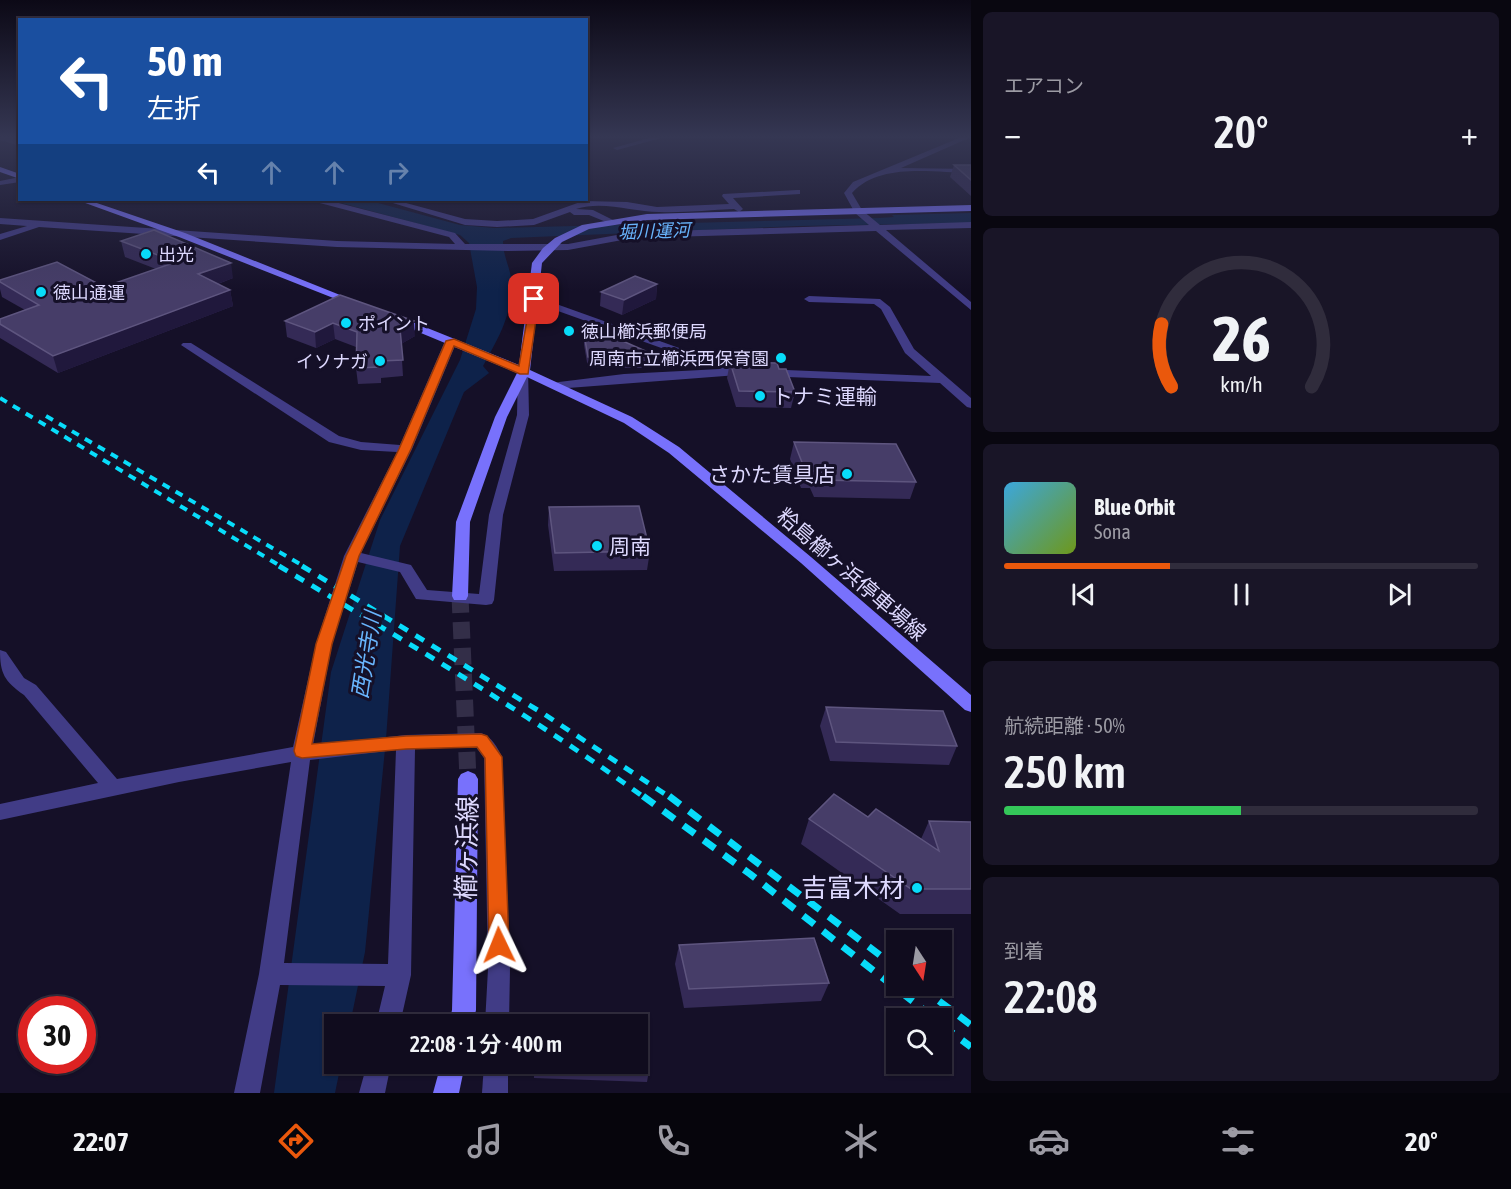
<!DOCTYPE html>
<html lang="ja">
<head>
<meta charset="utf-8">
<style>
  :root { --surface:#100c1e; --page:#191527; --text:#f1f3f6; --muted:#9c9ba4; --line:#302c3c; --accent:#ea580c }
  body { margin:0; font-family:"Asap Condensed","Noto Sans JP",sans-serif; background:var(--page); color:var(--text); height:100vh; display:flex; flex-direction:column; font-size:22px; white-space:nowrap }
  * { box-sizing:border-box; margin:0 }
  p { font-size:20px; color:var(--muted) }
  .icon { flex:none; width:33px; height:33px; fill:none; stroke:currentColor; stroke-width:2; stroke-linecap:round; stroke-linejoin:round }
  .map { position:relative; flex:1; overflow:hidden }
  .drawer { display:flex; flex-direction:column; gap:12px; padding:12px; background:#090710; width:540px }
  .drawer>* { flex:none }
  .guide { position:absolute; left:18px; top:18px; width:570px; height:183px; border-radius:0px; box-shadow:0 2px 4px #0004,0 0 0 2px var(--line); background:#1a4fa0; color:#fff; overflow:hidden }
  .needle { width:39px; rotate:168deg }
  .tools { position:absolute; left:886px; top:930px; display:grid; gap:12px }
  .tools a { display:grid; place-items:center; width:66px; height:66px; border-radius:0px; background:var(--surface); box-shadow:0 2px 4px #0004,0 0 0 2px var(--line); font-size:30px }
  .speed { position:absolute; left:18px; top:996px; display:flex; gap:12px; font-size:30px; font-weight:700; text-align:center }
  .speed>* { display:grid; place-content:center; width:78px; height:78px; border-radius:50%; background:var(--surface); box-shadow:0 2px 4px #0004,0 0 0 2px var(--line); line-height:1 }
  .speed .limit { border:9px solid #d22; background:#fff; color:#111 }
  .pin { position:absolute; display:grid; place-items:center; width:51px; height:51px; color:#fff; margin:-26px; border-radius:12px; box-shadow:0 3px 9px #0006 }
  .me { position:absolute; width:66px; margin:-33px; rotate:358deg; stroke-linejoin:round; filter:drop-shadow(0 0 4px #0008) }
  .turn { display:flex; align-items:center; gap:21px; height:126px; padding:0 30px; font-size:27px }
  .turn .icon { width:78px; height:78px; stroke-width:2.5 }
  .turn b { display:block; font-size:42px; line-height:51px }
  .lanes { display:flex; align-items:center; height:57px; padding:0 30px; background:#0003; justify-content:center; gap:30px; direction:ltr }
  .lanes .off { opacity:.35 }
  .big { font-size:45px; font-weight:600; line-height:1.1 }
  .drawer .widget { flex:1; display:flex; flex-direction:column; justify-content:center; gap:9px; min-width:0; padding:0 21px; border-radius:9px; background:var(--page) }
  .drawer .dial { align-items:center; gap:0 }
  .dial svg { height:156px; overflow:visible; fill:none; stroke:var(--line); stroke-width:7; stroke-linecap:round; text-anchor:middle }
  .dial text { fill:var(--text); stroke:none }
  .song { display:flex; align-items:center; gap:18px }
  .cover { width:72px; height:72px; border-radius:9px; background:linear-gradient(135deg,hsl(200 70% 55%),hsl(80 70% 35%)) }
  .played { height:6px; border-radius:3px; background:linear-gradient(90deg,var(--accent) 35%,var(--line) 35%) }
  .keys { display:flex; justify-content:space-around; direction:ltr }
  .heat { display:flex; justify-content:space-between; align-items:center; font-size:33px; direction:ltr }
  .charge { height:9px; border-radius:4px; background:linear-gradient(90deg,#34c759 50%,var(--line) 0) }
  .trip { position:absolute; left:324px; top:1014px; width:324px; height:60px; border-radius:0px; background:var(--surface); box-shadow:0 2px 4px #0004,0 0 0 2px var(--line); font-weight:600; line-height:60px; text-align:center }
  .menu { display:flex; height:96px; justify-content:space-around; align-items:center; background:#06050c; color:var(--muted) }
  .menu .icon { width:42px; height:42px }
  .menu .selected { color:var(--accent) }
  .menu b { font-size:27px; color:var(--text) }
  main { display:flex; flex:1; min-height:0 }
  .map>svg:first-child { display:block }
  .water { fill:#0e224a }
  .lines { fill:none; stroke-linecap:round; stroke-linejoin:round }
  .secondary-tunnel { stroke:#332e48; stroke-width:17; stroke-dasharray:17 9; stroke-linecap:butt }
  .street { fill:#413c86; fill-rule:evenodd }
  .secondary { fill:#7871fc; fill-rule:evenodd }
  .rail-far2 { stroke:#08dcfa; stroke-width:4; stroke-dasharray:8 7; stroke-linecap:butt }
  .rail-far1 { stroke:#08dcfa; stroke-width:5; stroke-dasharray:10 9; stroke-linecap:butt }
  .rail { stroke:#08dcfa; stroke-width:7; stroke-dasharray:14 11; stroke-linecap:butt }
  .wall { fill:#342a56 }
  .shaded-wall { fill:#20183c }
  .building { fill:#463d68; stroke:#5e557f; stroke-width:1.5 }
  .route { fill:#ea580c; stroke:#983908; stroke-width:1.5 }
  .poi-dot { fill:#08dcfa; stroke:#151028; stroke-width:2 }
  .labels { text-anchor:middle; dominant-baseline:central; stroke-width:6; stroke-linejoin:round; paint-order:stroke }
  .far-water-label { font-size:18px; font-style:italic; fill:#68b4fc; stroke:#151028 }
  .far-poi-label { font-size:18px; fill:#ddd8fe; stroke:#151028; text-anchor:start }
  .poi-label { font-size:21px; fill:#ddd8fe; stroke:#151028; text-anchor:start }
  .street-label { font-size:21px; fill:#ddd8fe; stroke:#151028 }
  .water-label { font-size:22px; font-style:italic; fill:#68b4fc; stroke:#151028 }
  .near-street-label { font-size:26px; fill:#ddd8fe; stroke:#151028 }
  .near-poi-label { font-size:26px; fill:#ddd8fe; stroke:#151028; text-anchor:end }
</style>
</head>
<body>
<main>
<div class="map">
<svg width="971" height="1093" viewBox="0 0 971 1093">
  <rect width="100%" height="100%" fill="#151028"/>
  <!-- water -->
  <path class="water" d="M330,200H367L460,225L494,228L879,218L894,217L892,215L971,213V223L799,226L511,238L503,241C503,255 509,265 511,278C514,312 499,337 483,366L489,373L464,392L400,546L386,739L365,952L350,1024H334V1064H341L335,1093H274L331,672L380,520L460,360L476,309L477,287L469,243L460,235Z"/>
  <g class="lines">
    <!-- secondary-tunnel -->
    <path class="secondary-tunnel" d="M460,596L468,779"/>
    <!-- street -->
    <g class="street">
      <path d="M649,138H661L617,150L613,148Z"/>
      <path d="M959,138H969L901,168L971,169V173C934,173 880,162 852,193L862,210L880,225L971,222V228L886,230L971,302V310L876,231L633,238L568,250L508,251L337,247L39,227L0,240V234L27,226L0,224V218L337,241L455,244L449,237L316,202L315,200H327L455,233L465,244H568L633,232L869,225L855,213L844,193L853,182Z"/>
      <path d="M20,177V182L0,185V181Z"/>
      <path d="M797,190H800V194L733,198L743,209L739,212L734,209C709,210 684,213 659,212C633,212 603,200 576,209L593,210L615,221L611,224L589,215H574L570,212L534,225L497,227L465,225L383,200H395L465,219L497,221L533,219L583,201L627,202L657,207L729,204L722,196L723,194Z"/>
      <path d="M534,296L735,368L931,376L905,353L881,309L874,304L809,302L804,299L809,296L880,299L890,307L914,349L971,398V408L967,407L940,383L738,375L555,389V383L559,382L624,374L720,369L530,301V297Z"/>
      <path d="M451,338L457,341L412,449L361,553L411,565L427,590L479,594L489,515L517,415L518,371L520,369H528L529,415L503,515L494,600L492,604L486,605L416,599L400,572L358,562L332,644L313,745L406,735L481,733C491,736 498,748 502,757L510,969L509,1024H485L488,969L484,758L476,747L415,749L411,975L400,1024H376L385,986L280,985L260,1093H234L259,974L291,762L179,782L0,820V804L98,783L24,695C4,681 0,673 0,650L6,652L24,678L36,685L117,779L293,747L316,644L344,556L397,452L361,450L329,442L181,345L183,343H191L339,436L361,442L400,445L445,341ZM396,750L388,964L284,963L310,760Z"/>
      <path d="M367,1064H391L385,1093H359Z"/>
      <path d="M484,1064H508V1093H482Z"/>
    </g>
    <!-- secondary -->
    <g class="secondary">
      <path d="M0,167L20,174V179L0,172Z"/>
      <path d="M77,200H88L185,233L360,303L351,305L179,237Z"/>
      <path d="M971,205V211L647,220L589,229L562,242L542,263L530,370L632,417L679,447L811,557L971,695V712L965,710L801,563L669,453L624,423L527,377L507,417L470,522L468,596L466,600H454L452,596L456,522L495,417L517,373L392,321V317H400L519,365L532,263L543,248L555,238L582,225L647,214Z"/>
      <path d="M468,771L475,774L478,779L476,1010L473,1024H449L452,1010L458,779L461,774Z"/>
      <path d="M441,1064H465L459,1093H433Z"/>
    </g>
    <!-- rail-far2 -->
    <g class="rail-far2">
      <path d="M0,398L282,567"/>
      <path d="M46,416L305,567"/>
    </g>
    <!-- rail-far1 -->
    <g class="rail-far1">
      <path d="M279,566C403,640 528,713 645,798"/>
      <path d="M302,566L544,714L671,798"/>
    </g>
    <!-- rail -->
    <g class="rail">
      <path d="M643,796L750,874L934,1018"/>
      <path d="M669,796L897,968"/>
      <path d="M919,986L971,1025"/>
      <path d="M942,1025L971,1047"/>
    </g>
  </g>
  <!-- wall -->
  <g class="wall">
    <path d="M0,138H20V146L0,140Z"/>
    <path d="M954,165H971V196L950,177Z"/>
    <path d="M121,241L233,278L218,284L230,290L233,306L58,373L0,338V319L25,310L2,297L0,289V280L104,287L156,269L125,257Z"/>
    <path d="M657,284L656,299L622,315L600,306L601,292Z"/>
    <path d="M340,295L415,336L401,344L403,376L381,378V383L358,384L356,368V347L335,339L316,348L287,337L285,321Z"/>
    <path d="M584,334L659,357L658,368H588L584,345Z"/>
    <path d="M730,362L779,369L795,392L791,408L736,407L727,378Z"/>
    <path d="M794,442L916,482L910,499L814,497L810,488H801L790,459Z"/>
    <path d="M549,507L650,551L647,570L554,571L548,525Z"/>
    <path d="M826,707L957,746L949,765L830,761L820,726Z"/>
    <path d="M809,819L921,839L929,821L971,822V914H900L801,844Z"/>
    <path d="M679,945L829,983L821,1001L684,1008L675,964Z"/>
    <path d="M535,1014L645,1018L649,1070L647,1082L534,1078V1064H638V1024H535Z"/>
  </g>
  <!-- shaded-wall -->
  <g class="shaded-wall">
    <path d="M231,263L233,278L201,290L198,274Z"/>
    <path d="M657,284L656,299L622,315L624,300Z"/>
    <path d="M230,290L233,306L58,373L53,356Z"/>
    <path d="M414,321L415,336L401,344L400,329Z"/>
    <path d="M333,323L335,339L316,348L315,332Z"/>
  </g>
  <!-- building -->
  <g class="building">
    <path d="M954,165H971V180Z"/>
    <path d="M154,230L231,263L198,274L230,290L53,356L0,324V319L39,305L0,282V280L57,262L104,287L176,262L121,241Z"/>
    <path d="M635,276L657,284L624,300L601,292Z"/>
    <path d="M340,295L414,321L400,329L403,360L380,361V367L356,368L357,332L333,323L315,332L285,321Z"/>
    <path d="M584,334H607L659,357H588Z"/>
    <path d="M730,362L777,363L779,369H786L795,392L739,391Z"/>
    <path d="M794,442L896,444L916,482L818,480L814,471L805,470Z"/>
    <path d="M639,506L650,551L555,553L549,507Z"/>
    <path d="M826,707L943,711L957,746L836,742Z"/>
    <path d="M834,794L868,817L876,809L939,851L929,821L971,822V889H911L809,819Z"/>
    <path d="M814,938L829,983L689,989L679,945Z"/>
    <path d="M535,1014L645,1018L649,1070L535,1066V1064H638V1024H535Z"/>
  </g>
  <!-- sky -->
  <linearGradient id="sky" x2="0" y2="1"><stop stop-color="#0c0916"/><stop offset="0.47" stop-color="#353753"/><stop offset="1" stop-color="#353753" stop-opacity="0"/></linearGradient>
  <rect width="971" height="291" fill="url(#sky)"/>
  <!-- route -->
  <path class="route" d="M531,297L539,299L528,374H520L454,346L411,449L359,556L332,644L312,744L406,736L481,734L487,736L502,757L509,945L506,952L499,955L492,952L489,945L485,758L477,747L406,749L302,758L296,756L294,751L316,644L346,556L399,449L446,341L454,339L519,366Z"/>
  <!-- markers -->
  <g class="poi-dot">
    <circle cx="146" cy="254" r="6"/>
    <circle cx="41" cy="292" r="6"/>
    <circle cx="346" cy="323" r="6"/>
    <circle cx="569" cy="331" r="6"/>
    <circle cx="781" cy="358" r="6"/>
    <circle cx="380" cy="361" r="6"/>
    <circle cx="760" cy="396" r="6"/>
    <circle cx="847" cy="474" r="6"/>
    <circle cx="597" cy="546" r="6"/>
    <circle cx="917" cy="888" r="6"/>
  </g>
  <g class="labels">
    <!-- far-water labels -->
    <g class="far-water-label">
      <text transform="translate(654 231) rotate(-2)">堀川運河</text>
    </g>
    <!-- far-poi labels -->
    <g class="far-poi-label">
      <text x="158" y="254">出光</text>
      <text x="53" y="292">徳山通運</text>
      <text x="358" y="323">ポイント</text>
      <text x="581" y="331">徳山櫛浜郵便局</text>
      <text x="769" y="358" text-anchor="end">周南市立櫛浜西保育園</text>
      <text x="368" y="361" text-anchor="end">イソナガ</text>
    </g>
    <!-- poi labels -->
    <g class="poi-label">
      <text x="772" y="396">トナミ運輸</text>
      <text x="835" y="474" text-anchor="end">さかた賃具店</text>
      <text x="609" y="546">周南</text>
    </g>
    <!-- street labels -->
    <g class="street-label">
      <text transform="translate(852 574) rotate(41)">粭島櫛ヶ浜停車場線</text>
    </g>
    <!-- water labels -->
    <g class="water-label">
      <text transform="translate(366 655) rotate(-81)">西光寺川</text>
    </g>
    <!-- near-street labels -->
    <g class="near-street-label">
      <text transform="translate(467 848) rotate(-89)">櫛ヶ浜線</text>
    </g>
    <!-- near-poi labels -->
    <g class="near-poi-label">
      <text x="905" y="888">吉富木材</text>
    </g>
  </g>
</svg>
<div class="tools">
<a><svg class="needle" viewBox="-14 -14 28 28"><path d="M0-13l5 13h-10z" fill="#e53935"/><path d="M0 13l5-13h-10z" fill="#9c9ba4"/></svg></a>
<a><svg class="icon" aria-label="search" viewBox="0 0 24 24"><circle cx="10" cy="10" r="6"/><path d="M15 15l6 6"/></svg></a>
</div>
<div class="speed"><div class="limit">30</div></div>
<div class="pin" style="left:534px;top:299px;background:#d93025"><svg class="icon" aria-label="arrive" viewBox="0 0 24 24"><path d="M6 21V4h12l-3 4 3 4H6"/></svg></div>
<svg class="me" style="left:499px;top:945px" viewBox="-20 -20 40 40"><path d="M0-17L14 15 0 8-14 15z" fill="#ea580c" stroke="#fff" stroke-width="4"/></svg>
<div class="trip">22:08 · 1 分 · 400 m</div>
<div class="guide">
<div class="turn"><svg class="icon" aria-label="left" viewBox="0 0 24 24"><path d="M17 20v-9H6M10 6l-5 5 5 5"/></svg><div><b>50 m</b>左折</div></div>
<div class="lanes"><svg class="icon" aria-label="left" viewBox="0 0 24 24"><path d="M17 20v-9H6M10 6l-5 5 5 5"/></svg><svg class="icon off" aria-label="ahead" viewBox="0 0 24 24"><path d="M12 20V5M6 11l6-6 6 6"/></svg><svg class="icon off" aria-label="ahead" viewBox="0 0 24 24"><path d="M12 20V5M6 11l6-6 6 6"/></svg><svg class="icon off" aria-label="right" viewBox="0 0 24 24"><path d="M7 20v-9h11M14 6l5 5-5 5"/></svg></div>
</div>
</div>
<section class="drawer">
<div class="widget"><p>エアコン</p>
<div class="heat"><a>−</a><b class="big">20°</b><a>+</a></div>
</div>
<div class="widget dial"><svg viewBox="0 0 100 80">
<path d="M14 69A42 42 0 1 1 86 69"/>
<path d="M14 69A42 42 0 0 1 9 37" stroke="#ea580c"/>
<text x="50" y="56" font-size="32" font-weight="700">26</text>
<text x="50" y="72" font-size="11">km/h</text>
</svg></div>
<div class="widget">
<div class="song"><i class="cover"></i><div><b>Blue Orbit</b><p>Sona</p></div></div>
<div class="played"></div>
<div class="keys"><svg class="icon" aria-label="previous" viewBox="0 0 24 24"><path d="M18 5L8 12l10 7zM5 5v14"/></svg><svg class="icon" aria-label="pause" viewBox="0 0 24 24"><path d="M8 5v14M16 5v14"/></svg><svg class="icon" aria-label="next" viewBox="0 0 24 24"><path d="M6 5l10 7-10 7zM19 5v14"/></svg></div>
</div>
<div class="widget"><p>航続距離 · 50%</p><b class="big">250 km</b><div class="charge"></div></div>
<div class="widget"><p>到着</p><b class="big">22:08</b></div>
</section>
</main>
<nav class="menu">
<b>22:07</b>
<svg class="icon selected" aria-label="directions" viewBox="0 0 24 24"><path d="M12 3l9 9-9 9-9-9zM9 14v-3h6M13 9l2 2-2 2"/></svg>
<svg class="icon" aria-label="music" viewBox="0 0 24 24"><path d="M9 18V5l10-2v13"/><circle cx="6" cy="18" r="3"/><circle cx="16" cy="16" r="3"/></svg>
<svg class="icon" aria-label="phone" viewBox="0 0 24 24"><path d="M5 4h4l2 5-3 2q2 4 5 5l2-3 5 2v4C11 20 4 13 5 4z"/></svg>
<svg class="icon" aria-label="climate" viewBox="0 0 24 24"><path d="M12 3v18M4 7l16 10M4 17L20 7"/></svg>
<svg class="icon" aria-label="car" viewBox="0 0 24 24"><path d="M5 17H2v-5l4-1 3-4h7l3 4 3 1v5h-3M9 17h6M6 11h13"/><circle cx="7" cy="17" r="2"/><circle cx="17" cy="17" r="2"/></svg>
<svg class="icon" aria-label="filters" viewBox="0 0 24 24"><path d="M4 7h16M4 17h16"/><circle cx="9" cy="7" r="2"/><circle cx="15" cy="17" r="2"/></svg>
<b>20°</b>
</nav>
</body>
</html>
